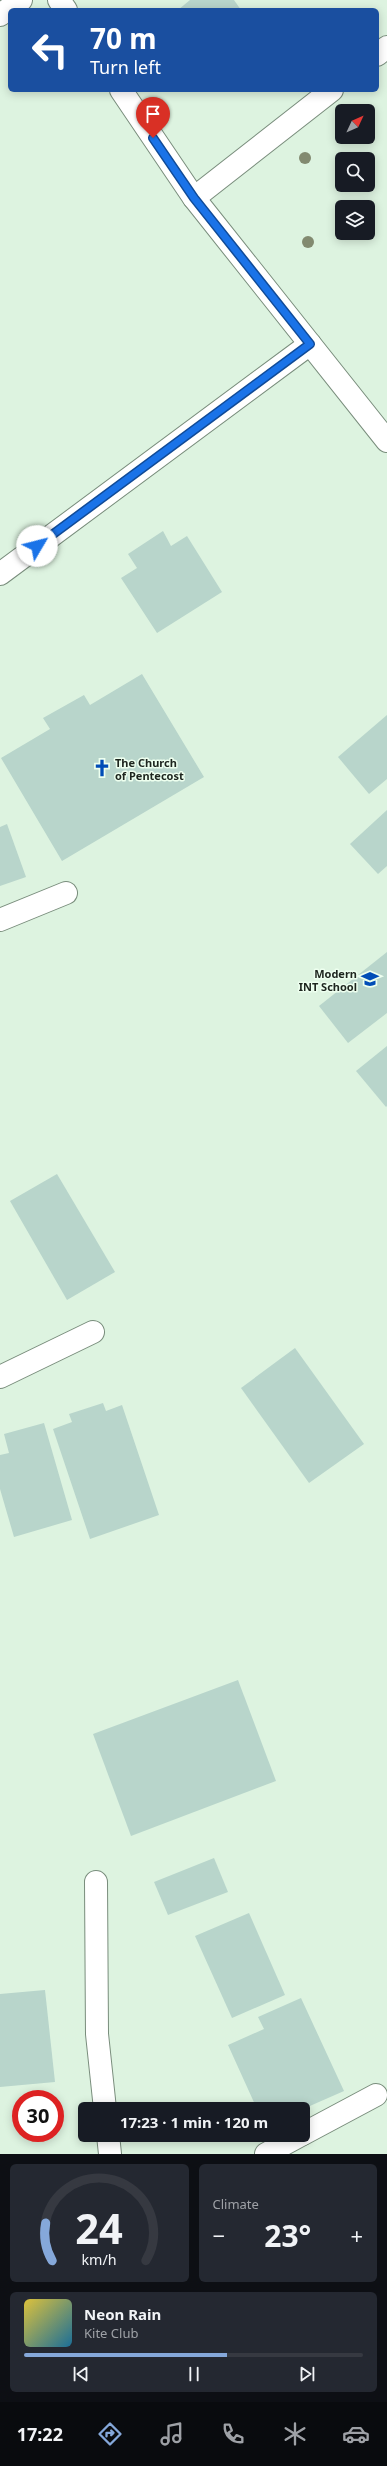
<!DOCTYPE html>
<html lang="en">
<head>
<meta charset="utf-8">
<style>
  :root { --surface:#171b24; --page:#242831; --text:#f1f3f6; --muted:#9ea1a6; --line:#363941; --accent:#85a8da }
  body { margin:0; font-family:"Noto Sans",sans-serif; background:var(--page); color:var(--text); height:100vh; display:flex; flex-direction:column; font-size:15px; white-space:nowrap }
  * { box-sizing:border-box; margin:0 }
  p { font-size:13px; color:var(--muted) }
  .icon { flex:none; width:22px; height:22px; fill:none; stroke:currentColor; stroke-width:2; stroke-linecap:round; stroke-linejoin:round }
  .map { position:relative; height:2154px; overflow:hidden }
  .sheet { display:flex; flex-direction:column; gap:10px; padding:10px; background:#0d0f14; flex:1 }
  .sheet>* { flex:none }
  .top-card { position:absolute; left:8px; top:8px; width:371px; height:84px; border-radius:6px; box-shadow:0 2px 10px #0003; background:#1a4fa0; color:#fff; overflow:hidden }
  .needle { width:26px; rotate:46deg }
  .controls { position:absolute; left:335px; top:104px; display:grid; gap:8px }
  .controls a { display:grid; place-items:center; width:40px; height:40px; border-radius:6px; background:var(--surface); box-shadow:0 2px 10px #0003; font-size:20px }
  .speed { position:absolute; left:12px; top:2090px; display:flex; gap:8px; font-size:20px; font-weight:700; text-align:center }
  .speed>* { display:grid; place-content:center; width:52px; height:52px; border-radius:50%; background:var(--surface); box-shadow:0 2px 10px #0003; line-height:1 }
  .speed .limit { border:6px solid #d22; background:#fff; color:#111 }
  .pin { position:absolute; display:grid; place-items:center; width:34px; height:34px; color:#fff; margin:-41px -17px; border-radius:50% 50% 50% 0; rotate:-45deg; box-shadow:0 0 4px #0007 }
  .pin .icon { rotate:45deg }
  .me { position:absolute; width:44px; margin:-22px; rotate:53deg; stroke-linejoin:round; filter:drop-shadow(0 0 3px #0008) }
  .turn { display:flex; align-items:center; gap:14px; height:84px; padding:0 16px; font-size:18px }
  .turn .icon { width:52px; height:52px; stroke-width:2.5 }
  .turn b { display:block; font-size:28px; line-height:34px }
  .big { font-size:30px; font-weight:700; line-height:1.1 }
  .sheet .tile { flex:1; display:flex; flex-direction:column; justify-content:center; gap:6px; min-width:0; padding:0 14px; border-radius:6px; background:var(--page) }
  .sheet .dial { align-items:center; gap:0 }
  .dial svg { height:104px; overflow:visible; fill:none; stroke:var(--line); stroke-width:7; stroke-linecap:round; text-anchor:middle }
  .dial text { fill:var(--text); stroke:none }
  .song { display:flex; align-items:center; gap:12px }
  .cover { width:48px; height:48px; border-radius:6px; background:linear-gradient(135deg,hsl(50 70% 55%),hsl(200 70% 35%)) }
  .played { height:4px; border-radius:2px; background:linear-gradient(90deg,var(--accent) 60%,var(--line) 60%) }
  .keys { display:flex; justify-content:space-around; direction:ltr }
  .heat { display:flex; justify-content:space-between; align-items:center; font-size:22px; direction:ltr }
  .sheet .tiles { flex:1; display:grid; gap:10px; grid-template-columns:1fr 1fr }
  .tile:last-child { grid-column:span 2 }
  .trip { position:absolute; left:78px; top:2102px; width:232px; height:40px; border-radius:6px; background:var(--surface); box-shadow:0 2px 10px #0003; font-weight:700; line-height:40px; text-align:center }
  .menu { display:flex; height:64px; justify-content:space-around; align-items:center; background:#090b0e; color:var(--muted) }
  .menu .icon { width:28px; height:28px }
  .menu .on { color:var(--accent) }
  .menu b { font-size:18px; color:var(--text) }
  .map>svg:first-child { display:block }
  .building { fill:#b8d5cb }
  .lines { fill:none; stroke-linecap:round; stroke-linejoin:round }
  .street-casing { stroke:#798d7c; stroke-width:24 }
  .street { stroke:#fff; stroke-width:22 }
  .tree { fill:#828a70 }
  .route-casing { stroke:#114b97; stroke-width:10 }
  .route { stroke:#1a73e8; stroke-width:7 }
  .labels { text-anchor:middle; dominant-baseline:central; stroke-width:3; stroke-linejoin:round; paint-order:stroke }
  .poi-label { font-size:11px; font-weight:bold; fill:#1d251e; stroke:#edffef; text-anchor:start }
</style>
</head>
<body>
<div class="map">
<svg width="387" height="2154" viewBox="0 0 387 2154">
  <rect width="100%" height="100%" fill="#ddf3e0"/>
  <!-- building -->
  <g class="building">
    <path d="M190,0H234L241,10H178Z"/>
    <path d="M163,531L171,546L187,536L222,592L157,633L121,578L137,568L128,554Z"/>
    <path d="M142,674L204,777L62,861L1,758L50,729L43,718L84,695L90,705Z"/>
    <path d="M387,715V779L369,794L338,757Z"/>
    <path d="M387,810V866L378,874L350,844Z"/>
    <path d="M7,824L26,877L0,886V827Z"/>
    <path d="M387,952V1013L348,1043L319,1006Z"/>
    <path d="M387,1046V1106L386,1107L356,1071Z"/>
    <path d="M57,1174L115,1272L67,1300L10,1201Z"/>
    <path d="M295,1348L364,1444L309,1483L241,1388Z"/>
    <path d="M103,1403L106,1411L122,1405L159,1515L90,1539L53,1429L72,1422L69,1414Z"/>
    <path d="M44,1423L72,1520L14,1537L0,1489V1455L9,1453L4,1434Z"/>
    <path d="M238,1680L276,1781L131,1836L93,1734Z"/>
    <path d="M214,1858L228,1892L168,1915L154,1882Z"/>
    <path d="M249,1913L285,1995L232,2018L195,1936Z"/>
    <path d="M45,1990L55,2082L0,2087V1994Z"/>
    <path d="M301,1998L344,2091L303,2109H257L228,2045L264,2029L258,2017Z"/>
  </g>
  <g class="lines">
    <!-- street casing -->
    <g class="street-casing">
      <g id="street">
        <path d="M59,0L66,10"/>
        <path d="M0,15L21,0"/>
        <path d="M377,55L387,47"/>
        <path d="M121,90L194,198L387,441"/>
        <path d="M194,198L332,90"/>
        <path d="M0,574L310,344"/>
        <path d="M0,920L66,893"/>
        <path d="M0,1377L93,1332"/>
        <path d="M96,1882L97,2034L105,2109"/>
        <path d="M303,2134L376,2095"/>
        <path d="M108,2135L110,2154"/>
        <path d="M266,2154L301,2135"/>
      </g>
    </g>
    <!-- street -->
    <use href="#street" class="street"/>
  </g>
  <!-- trees -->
  <g class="tree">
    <circle cx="305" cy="158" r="6"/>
    <circle cx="308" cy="242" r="6"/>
  </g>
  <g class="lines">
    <!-- route casing -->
    <g class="route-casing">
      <path id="route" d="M37,546L310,344L194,198L153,138"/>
    </g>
    <!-- route -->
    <use href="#route" class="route"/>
  </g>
  <!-- icons -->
  <defs>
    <g id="church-bare" transform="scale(1.38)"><path d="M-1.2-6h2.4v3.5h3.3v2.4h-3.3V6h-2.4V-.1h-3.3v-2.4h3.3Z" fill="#004db7" stroke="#edffef" stroke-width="2.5" paint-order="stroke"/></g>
    <g id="school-bare" transform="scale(1.38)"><path d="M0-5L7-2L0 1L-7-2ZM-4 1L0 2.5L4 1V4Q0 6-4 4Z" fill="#004db7" stroke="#edffef" stroke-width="2.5" paint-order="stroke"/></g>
  </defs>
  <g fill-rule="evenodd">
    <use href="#church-bare" x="102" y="768"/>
    <use href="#school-bare" x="370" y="979"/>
  </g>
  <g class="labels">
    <!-- poi labels -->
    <g class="poi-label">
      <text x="115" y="762">The Church<tspan x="115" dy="13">of Pentecost</tspan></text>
      <text x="357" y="973" text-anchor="end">Modern<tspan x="357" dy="13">INT School</tspan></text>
    </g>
  </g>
</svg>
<div class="controls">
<a><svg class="needle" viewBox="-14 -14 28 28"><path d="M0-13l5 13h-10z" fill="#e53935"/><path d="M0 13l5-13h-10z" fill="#9ea1a6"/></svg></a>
<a><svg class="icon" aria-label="search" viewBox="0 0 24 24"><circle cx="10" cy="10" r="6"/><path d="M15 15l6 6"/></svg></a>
<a><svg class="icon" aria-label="layers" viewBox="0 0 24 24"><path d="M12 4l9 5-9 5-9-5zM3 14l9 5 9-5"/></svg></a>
</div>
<div class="speed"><div class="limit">30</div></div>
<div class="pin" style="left:153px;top:138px;background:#d93025"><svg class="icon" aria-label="arrive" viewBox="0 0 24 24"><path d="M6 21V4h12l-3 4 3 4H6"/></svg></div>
<svg class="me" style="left:37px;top:546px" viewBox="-20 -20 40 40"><circle r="19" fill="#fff"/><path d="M0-13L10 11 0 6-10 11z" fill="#1a73e8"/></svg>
<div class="trip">17:23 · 1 min · 120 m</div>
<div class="top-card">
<div class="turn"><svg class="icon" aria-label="left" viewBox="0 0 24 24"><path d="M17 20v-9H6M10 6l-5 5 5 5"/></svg><div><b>70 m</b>Turn left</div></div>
</div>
</div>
<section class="sheet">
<div class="tiles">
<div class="tile dial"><svg viewBox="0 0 100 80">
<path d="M14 69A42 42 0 1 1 86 69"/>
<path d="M14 69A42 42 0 0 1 9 40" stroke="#85a8da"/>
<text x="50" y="56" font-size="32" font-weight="700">24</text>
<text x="50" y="72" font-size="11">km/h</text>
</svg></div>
<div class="tile"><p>Climate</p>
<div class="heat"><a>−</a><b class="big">23°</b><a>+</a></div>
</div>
<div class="tile">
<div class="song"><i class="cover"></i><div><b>Neon Rain</b><p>Kite Club</p></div></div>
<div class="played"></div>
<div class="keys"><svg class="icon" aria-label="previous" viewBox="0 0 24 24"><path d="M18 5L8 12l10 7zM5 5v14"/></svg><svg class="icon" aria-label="pause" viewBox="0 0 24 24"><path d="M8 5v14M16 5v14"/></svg><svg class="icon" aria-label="next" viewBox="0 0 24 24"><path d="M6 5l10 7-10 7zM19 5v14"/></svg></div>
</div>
</div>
</section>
<nav class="menu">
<b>17:22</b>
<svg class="icon on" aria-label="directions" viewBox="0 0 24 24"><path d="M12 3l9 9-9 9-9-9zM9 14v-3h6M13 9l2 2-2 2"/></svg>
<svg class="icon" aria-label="music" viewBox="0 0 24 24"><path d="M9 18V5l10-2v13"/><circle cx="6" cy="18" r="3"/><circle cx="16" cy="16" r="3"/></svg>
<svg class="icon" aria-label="phone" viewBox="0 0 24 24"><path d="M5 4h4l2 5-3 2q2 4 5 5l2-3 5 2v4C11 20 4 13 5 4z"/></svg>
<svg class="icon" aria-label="climate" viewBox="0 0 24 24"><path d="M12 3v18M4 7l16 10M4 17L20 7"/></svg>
<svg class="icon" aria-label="car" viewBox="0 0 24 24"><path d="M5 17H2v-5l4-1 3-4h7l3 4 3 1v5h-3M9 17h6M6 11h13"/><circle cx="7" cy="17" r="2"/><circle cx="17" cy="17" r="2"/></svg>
</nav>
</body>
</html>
